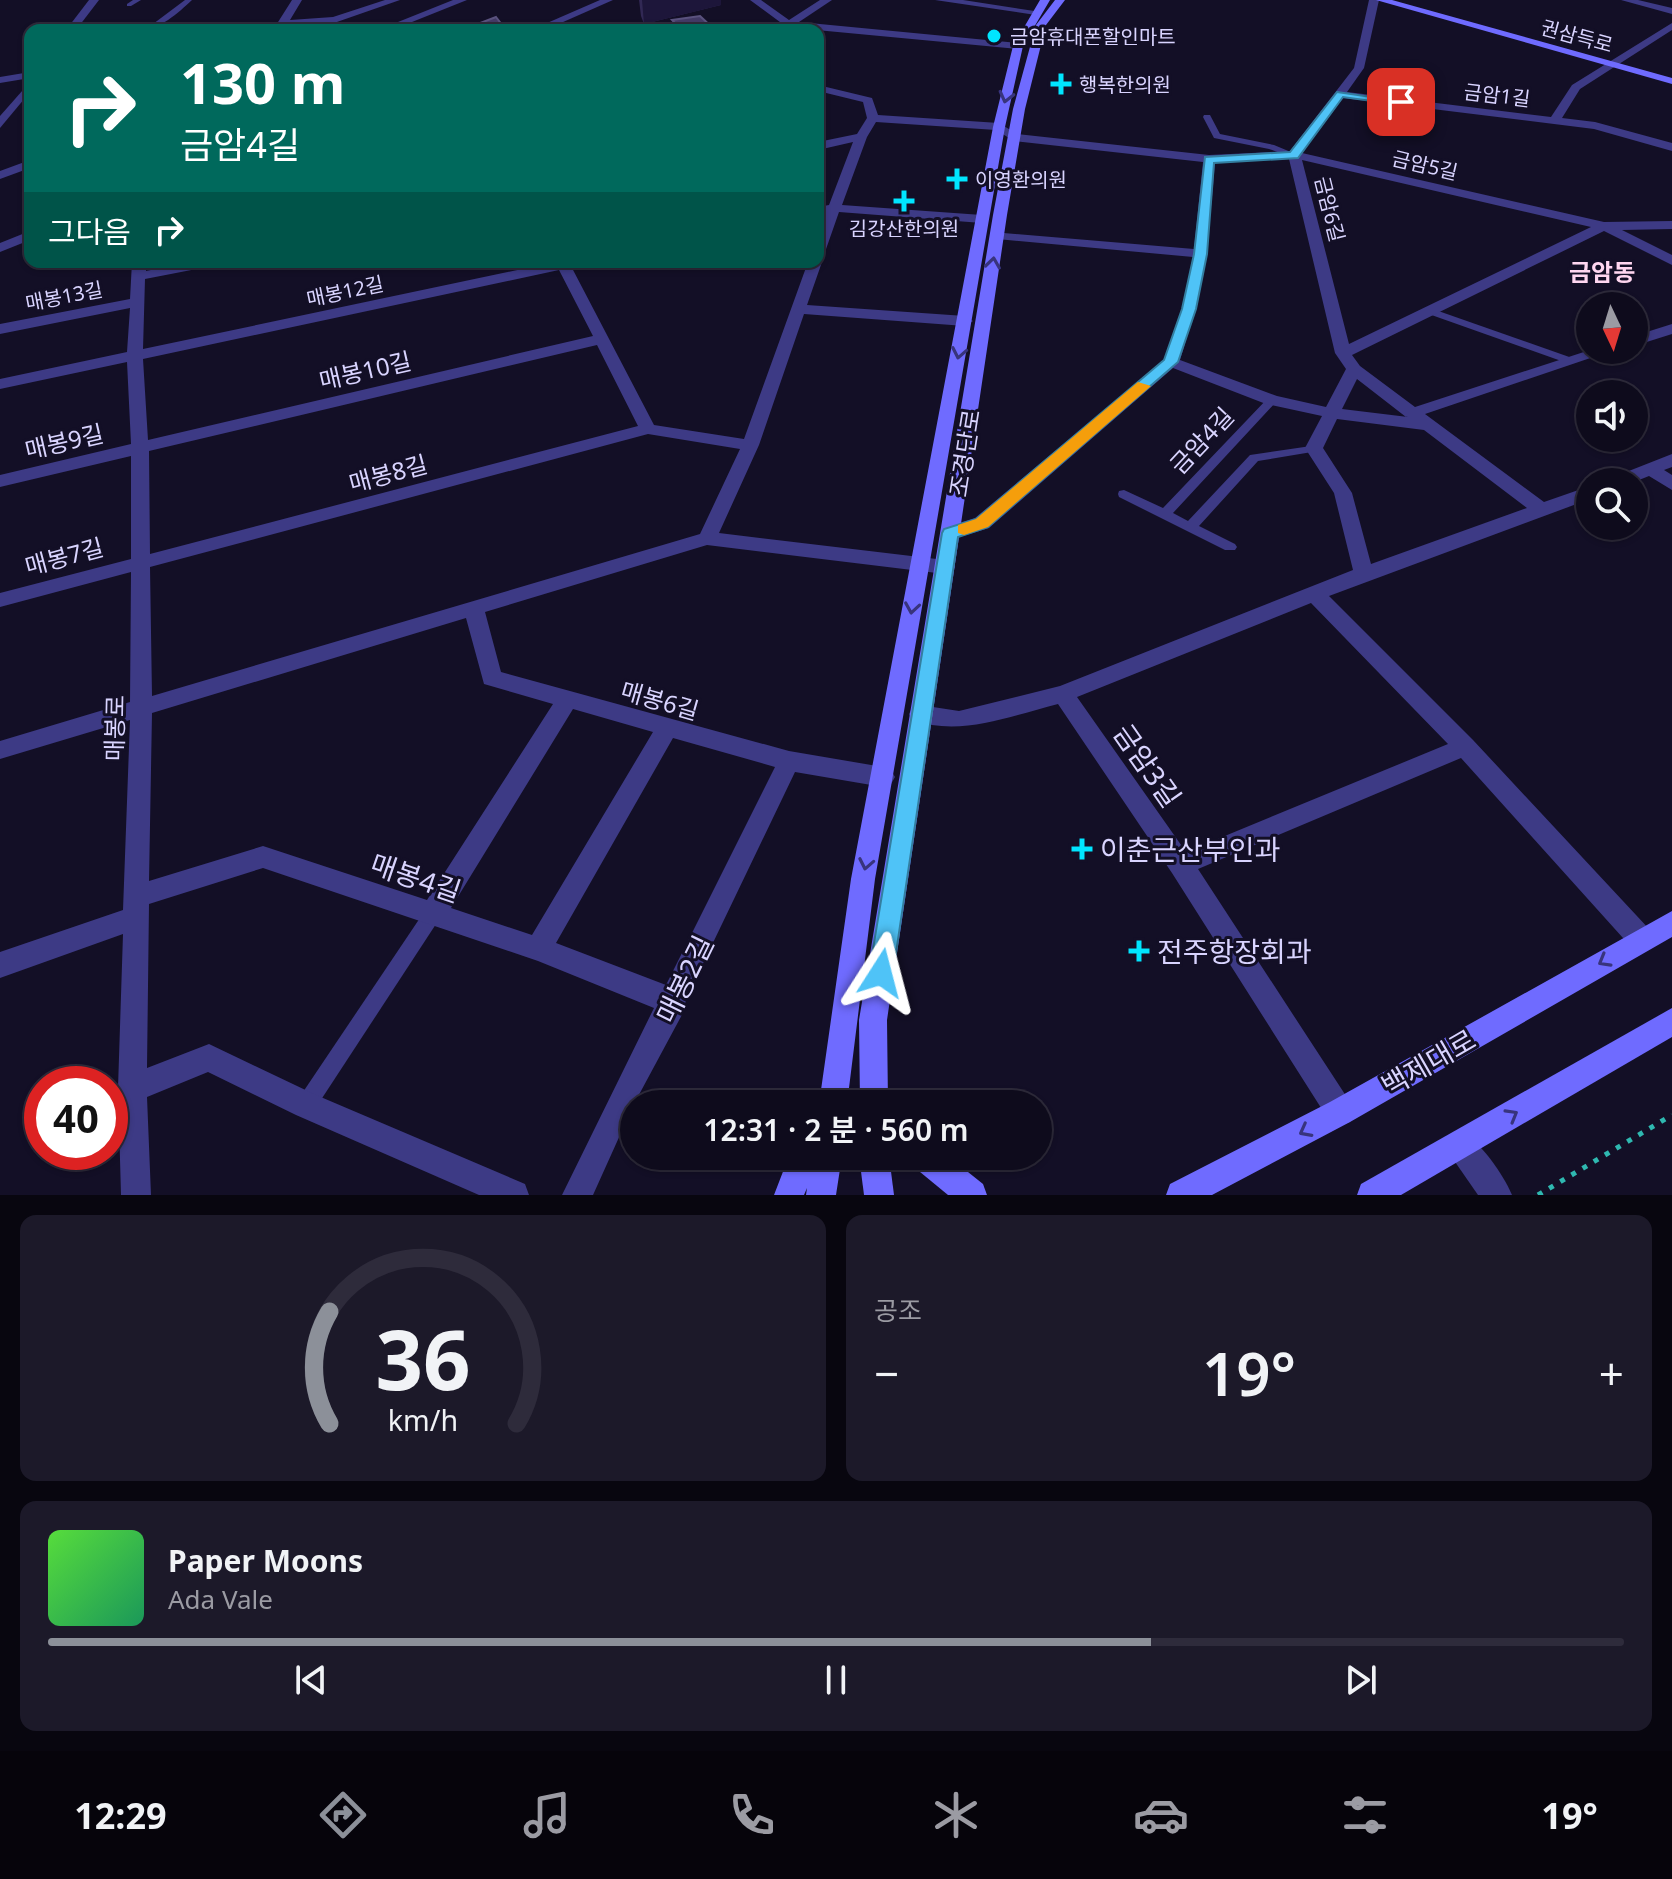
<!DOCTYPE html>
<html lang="ko">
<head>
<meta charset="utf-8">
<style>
  :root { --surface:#0e0b1c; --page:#1c1929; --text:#f1f3f6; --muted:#9b9ba3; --line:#2e2b3b; --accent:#8c9099 }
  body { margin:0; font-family:"Noto Sans","Noto Sans KR",sans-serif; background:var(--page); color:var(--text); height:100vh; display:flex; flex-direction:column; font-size:30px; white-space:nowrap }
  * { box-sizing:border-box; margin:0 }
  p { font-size:26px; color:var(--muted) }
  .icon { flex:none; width:44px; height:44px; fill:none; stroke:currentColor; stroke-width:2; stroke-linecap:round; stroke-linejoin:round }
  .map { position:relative; height:1195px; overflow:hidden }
  .drawer { display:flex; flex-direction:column; gap:20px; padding:20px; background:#08060f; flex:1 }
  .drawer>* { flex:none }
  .hud { position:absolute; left:24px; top:24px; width:800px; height:244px; border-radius:16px; box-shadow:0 2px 6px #0004,0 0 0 2px var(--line); background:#00695c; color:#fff; overflow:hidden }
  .needle { width:52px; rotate:176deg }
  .tools { position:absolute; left:1576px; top:292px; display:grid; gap:16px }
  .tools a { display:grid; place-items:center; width:72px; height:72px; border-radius:50%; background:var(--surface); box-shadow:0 2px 6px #0004,0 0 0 2px var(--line); font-size:40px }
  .speed { position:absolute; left:24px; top:1066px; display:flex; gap:16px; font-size:40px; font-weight:700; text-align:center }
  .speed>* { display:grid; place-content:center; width:104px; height:104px; border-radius:50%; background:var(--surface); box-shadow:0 2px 6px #0004,0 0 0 2px var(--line); line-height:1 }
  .speed .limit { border:12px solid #d22; background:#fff; color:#111 }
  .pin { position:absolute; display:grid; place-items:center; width:68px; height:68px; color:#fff; margin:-34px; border-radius:16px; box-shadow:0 4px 12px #0006 }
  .me { position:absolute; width:88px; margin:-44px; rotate:9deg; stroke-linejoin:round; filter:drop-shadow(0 0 6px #0008) }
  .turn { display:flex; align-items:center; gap:28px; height:168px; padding:0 24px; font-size:36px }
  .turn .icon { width:104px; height:104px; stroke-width:2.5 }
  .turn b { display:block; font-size:56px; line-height:68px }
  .then { display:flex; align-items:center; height:76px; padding:0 24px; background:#0003; gap:16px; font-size:30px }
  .big { font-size:60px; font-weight:600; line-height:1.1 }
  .drawer .card { flex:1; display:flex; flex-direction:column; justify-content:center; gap:12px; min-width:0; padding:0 28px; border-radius:16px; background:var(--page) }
  .drawer .dial { align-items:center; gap:0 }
  .dial svg { height:208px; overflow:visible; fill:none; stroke:var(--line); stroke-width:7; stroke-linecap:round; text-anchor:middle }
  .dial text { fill:var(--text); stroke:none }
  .song { display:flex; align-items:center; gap:24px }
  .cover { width:96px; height:96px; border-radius:12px; background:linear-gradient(135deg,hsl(110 70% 55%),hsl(150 70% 35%)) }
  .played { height:8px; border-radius:4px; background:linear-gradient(90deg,var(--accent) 70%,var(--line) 70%) }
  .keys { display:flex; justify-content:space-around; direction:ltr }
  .heat { display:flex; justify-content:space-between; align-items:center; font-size:44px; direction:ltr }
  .drawer .tiles { flex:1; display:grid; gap:20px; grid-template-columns:1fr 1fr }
  .card:last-child { grid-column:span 2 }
  .trip { position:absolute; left:620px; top:1090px; width:432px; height:80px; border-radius:40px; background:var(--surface); box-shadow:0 2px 6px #0004,0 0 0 2px var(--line); font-weight:600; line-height:80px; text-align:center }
  .tab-bar { display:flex; height:128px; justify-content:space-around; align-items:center; background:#06040b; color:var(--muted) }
  .tab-bar .icon { width:56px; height:56px }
  .tab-bar .on { color:var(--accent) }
  .tab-bar b { font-size:36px; color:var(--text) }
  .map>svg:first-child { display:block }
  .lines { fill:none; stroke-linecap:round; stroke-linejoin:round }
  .path { stroke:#2fb8b0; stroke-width:5; stroke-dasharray:5 8; stroke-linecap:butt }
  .lane { fill:#3d3a85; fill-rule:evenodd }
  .street { fill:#3d3a85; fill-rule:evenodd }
  .secondary { fill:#6f6bff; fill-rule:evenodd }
  .wall { fill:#312854 }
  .shaded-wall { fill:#1d163a }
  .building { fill:#433a66; stroke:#5a527e; stroke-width:2 }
  .oneway { stroke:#38347d }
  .route { fill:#4fc3f7; stroke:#337fa1; stroke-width:2 }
  .slow { fill:#f59e0b }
  .poi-dot { fill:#00e5ff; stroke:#130f26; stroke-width:3 }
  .labels { text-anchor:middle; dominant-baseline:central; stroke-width:6; stroke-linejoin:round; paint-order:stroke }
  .far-poi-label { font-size:20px; fill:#d9d4ff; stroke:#130f26; text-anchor:start }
  .far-street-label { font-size:20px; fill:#d9d4ff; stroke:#130f26 }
  .far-quarter-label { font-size:24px; font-weight:bold; fill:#ffd6f0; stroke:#130f26 }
  .street-label { font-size:24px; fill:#d9d4ff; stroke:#130f26 }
  .near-street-label { font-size:28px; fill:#d9d4ff; stroke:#130f26 }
  .near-poi-label { font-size:28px; fill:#d9d4ff; stroke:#130f26; text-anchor:start }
</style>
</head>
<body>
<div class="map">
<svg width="1672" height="1195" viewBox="0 0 1672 1195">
  <rect width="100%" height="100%" fill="#130f26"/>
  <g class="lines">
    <!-- path -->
    <path class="path" d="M1538,1195L1672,1115"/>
    <!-- lane -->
    <g class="lane">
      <path d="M133,0H141L131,6H127V4Z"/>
      <path d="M185,0H192C178,13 160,30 139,30L153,24Z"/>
      <path d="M546,24L562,29L564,30L544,27Z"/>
      <path d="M1204,115H1210L1220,134L1274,145L1298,155L1294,158L1269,149L1214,138L1203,117Z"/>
      <path d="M1427,307L1575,359L1577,361L1575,363H1567L1423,312L1422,310Z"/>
      <path d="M1272,396L1278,400L1276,402L1173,513L1188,521L1250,455L1318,445L1320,448L1318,451L1258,461L1199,526L1235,544L1237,547L1235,550H1225L1119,497L1118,494L1119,491L1124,490L1163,508L1268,398Z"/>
      <path d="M432,907L438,909L441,915L438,921L313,1112L306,1115L299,1112L296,1105L299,1098L426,909Z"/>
    </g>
    <!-- street -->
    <g class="street">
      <path d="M89,0H99L76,30H66Z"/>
      <path d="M292,0H302L290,20L333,17L385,0H400L334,23L286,26L283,30H273Z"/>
      <path d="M453,0H467L392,30H378Z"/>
      <path d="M600,0H613L545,30H531Z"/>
      <path d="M750,0H761L789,20L820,0H832L799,22L1018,43L1023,46L1018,49L795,28L785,30L784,25Z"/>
      <path d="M935,0H963L1041,12L1036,15Z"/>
      <path d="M1369,0H1379L1364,68L1347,92L1551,117L1572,85L1672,23V30L1580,89L1562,118L1595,122L1672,143V151L1594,129L1343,98L1302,153L1604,222L1672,221V229L1622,230L1672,255V265L1604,231L1352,355L1360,366L1415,407L1590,350H1614L1425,414L1544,502L1590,486V499L1329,596L1473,740L1650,930L1654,939L1650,948L1641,951L1632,948L1461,758L1198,869L1350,1102L1354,1112L1350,1122L1340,1126L1330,1122L1172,873L1058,704C1010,716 961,737 912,720L909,714L912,708L920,705L959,711L1060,686L1353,570L1334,493L1305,448L1322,416L1266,404L1173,368L989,528L950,540L941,533L943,528L975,518L1164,360L1182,309L1193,257L997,239L992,238V232L1194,249L1203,162L1014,141L996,130L876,122L867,137L842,205L982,215L989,219L982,223L839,212L825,252L818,256V234L826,213L818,215V207L829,205L853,142L818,150V142L857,134L867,118L863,102L818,91V85L872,98L878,115L999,123L1017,134L1209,155L1290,151L1354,68ZM1289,159L1335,353L1346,369L1326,407L1277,396L1180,360C1203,288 1209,237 1215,162ZM1302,160L1591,227L1349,344ZM1357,379L1406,417H1408L1342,409ZM1337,419L1424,430L1527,508L1371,564L1352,493L1323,448ZM1311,603L1448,744L1186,852L1077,697Z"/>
      <path d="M1621,0H1638L1672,8V14Z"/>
      <path d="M30,72V78L0,83V77Z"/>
      <path d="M30,82V92L0,128V116Z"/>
      <path d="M30,160V168L0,179V171Z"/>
      <path d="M30,231V240L0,252V243Z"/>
      <path d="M818,259L822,262L807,305L965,316L973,321L965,326L804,314L759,445L719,533L945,560L952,562L955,567L952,572L945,574L707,545L485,612L501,672L789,751L883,767L891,770L895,777L891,784L883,787L795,772L686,999L684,1011L634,1104L593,1195H562L654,1008L538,961L263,868L149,904L147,1068L209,1044L316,1095L525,1184L529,1195H479L296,1115L208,1072L147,1097L151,1195H121L118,1088L123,934L0,978V952L123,910L130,720L0,759V741L130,702L131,572L0,607V593L131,559V456L0,487V475L131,444L127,362L0,389V379L127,352L130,308L0,334V324L130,299L132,262H146V271L190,262H219L212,266L145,279L143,349L555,262H586L572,268L654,425L744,439L808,262H818ZM559,270L593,336L148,440L143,359ZM597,345L638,426L150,554L149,451ZM648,434L740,449L700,534L152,696L150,567ZM466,618L484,684L553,704L427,900L263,846L149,881L152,713ZM573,709L653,732L532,935L451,908ZM673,738L775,767L666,985L556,943Z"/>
      <path d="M1672,324V334L1634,346V336Z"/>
      <path d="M1672,454V467L1664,470L1672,475V490L1649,476L1634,482H1608L1611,478Z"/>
      <path d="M1459,1131C1480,1140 1503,1174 1512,1195H1478L1444,1146L1449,1136Z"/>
    </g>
    <!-- secondary -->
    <g class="secondary">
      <path d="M1040,0H1050L1023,46L1005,127L875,879L847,1104H819L851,879L993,127L1013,46Z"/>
      <path d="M1055,0H1065L1046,25L1025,109L1007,215L887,1020L888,1104H860L859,1020L993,215L1013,109L1036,25Z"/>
      <path d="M1376,0H1392L1672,78V84Z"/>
      <path d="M1672,911V937L1350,1122L1212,1195H1166L1170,1184L1330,1102Z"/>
      <path d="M1672,1008V1037L1401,1195H1357L1361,1184Z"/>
      <path d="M789,1156H842L836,1195H806L807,1188L804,1195H774Z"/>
      <path d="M859,1156H889L894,1195H864Z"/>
      <path d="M910,1156H948L983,1184L987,1195H948L914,1167Z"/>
    </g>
  </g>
  <!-- wall -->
  <g class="wall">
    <path d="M639,0H721V5L644,24L641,16Z"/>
    <path d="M672,20L715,30H673Z"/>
  </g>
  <!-- shaded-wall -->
  <path class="shaded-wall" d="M642,0H721V5L644,24Z"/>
  <!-- building -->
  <g class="building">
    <path d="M700,16L715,30H682L672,20Z"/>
    <path d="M496,17L506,30H462Z"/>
  </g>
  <!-- one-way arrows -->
  <defs><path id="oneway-chevron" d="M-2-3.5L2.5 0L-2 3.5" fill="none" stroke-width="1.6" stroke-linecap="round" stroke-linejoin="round" transform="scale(2)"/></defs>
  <g class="oneway">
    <use href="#oneway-chevron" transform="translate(1006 97) rotate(104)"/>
    <use href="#oneway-chevron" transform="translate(993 263) rotate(-82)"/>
    <use href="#oneway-chevron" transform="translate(959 353) rotate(101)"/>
    <use href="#oneway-chevron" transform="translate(912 608) rotate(99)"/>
    <use href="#oneway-chevron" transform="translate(866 864) rotate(101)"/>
    <use href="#oneway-chevron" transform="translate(1604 961) rotate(150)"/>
    <use href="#oneway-chevron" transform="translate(1512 1115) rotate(-30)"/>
    <use href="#oneway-chevron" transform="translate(1305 1131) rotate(152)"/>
  </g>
  <!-- route -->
  <path class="route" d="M1337,92L1406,102L1401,105L1343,97L1298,158L1214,163L1207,254L1196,309L1178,362L988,527L958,537L893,973L889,981L881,984L872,981L869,973L942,533L944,529L976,519L1164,360L1182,309L1194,254L1205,157L1290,152Z"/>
  <!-- slow -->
  <path class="slow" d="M1138,382L1151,386L988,527L964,535L958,533V525L976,519Z"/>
  <!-- markers -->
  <g class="poi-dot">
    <circle cx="994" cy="36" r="8"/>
    <path d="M1057 72h8v8h8v8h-8v8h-8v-8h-8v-8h8z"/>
    <path d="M953 167h8v8h8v8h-8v8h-8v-8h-8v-8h8z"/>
    <path d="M900 189h8v8h8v8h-8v8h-8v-8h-8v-8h8z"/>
    <path d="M1078 837h8v8h8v8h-8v8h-8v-8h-8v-8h8z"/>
    <path d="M1135 939h8v8h8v8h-8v8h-8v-8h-8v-8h8z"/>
  </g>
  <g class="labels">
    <!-- far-poi labels -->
    <g class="far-poi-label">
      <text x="1010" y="36">금암휴대폰할인마트</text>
      <text x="1079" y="84">행복한의원</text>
      <text x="975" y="179">이영환의원</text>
      <text x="904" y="228" text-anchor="middle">김강산한의원</text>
    </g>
    <!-- far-street labels -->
    <g class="far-street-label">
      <text transform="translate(1577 36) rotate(15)">권삼득로</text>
      <text transform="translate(1497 95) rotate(7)">금암1길</text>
      <text transform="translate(1425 165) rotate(13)">금암5길</text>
      <text transform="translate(1330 209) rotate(76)">금암6길</text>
      <text transform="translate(345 291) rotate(-12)">매봉12길</text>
      <text transform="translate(64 296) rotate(-11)">매봉13길</text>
    </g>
    <!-- far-quarter labels -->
    <g class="far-quarter-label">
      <text x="1602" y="271">금암동</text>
    </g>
    <!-- street labels -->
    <g class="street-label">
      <text transform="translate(365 370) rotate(-13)">매봉10길</text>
      <text transform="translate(1201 440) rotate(-47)">금암4길</text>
      <text transform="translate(64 441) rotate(-13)">매봉9길</text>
      <text transform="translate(964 453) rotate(-81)">조경단로</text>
      <text transform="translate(388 473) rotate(-15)">매봉8길</text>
      <text transform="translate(64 556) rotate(-15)">매봉7길</text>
      <text transform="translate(660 700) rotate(16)">매봉6길</text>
      <text transform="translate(114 728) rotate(-89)">매봉로</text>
    </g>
    <!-- near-street labels -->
    <g class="near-street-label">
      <text transform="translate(1148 765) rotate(55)">금암3길</text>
      <text transform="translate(416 877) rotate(19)">매봉4길</text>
      <text transform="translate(684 979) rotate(-64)">매봉2길</text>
      <text transform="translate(1428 1062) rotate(-30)">백제대로</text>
    </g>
    <!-- near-poi labels -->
    <g class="near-poi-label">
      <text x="1100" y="849">이춘근산부인과</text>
      <text x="1157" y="951">전주항장회과</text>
    </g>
  </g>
</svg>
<div class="tools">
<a><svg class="needle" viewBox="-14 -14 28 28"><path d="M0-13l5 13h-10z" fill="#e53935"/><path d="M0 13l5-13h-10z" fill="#9b9ba3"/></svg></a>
<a><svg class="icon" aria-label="sound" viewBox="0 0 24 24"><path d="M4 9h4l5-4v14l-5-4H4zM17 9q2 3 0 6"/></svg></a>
<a><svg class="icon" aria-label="search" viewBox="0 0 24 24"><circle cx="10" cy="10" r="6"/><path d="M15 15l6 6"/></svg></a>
</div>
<div class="speed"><div class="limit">40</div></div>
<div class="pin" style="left:1401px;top:102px;background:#d93025"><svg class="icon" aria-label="arrive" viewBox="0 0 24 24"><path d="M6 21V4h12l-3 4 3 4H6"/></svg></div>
<svg class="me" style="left:881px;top:973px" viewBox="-20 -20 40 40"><path d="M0-17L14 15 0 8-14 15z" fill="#4fc3f7" stroke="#fff" stroke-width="4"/></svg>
<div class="trip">12:31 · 2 분 · 560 m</div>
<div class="hud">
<div class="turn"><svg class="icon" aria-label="right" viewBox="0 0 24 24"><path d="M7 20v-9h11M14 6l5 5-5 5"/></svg><div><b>130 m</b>금암4길</div></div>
<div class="then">그다음<svg class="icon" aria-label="right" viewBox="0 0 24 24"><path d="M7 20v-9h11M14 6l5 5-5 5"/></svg></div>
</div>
</div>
<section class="drawer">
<div class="tiles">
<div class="card dial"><svg viewBox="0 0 100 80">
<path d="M14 69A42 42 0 1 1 86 69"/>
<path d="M14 69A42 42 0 0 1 14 26" stroke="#8c9099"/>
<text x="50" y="56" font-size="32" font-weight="700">36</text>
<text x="50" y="72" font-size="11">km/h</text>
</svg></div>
<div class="card"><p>공조</p>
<div class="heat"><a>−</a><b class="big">19°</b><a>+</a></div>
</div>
<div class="card">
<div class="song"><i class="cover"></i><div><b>Paper Moons</b><p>Ada Vale</p></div></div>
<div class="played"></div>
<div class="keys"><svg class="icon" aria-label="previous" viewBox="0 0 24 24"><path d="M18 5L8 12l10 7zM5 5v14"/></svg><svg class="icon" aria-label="pause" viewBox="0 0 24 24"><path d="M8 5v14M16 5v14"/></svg><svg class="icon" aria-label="next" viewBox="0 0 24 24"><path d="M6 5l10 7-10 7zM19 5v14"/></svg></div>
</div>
</div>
</section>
<nav class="tab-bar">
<b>12:29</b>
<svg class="icon on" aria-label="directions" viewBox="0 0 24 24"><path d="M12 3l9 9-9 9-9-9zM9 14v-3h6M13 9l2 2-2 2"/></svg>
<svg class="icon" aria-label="music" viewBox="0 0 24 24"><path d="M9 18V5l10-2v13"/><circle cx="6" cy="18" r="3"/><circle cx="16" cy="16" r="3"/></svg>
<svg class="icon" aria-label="phone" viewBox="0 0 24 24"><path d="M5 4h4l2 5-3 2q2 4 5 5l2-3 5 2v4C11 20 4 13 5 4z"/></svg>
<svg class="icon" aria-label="climate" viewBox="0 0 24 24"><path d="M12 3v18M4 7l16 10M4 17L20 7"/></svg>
<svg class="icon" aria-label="car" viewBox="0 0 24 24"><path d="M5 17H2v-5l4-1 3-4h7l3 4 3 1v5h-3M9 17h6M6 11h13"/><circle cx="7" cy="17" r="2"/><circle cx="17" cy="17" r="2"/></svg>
<svg class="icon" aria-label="filters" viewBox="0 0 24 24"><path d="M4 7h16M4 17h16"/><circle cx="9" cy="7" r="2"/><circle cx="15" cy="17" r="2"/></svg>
<b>19°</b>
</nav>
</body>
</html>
